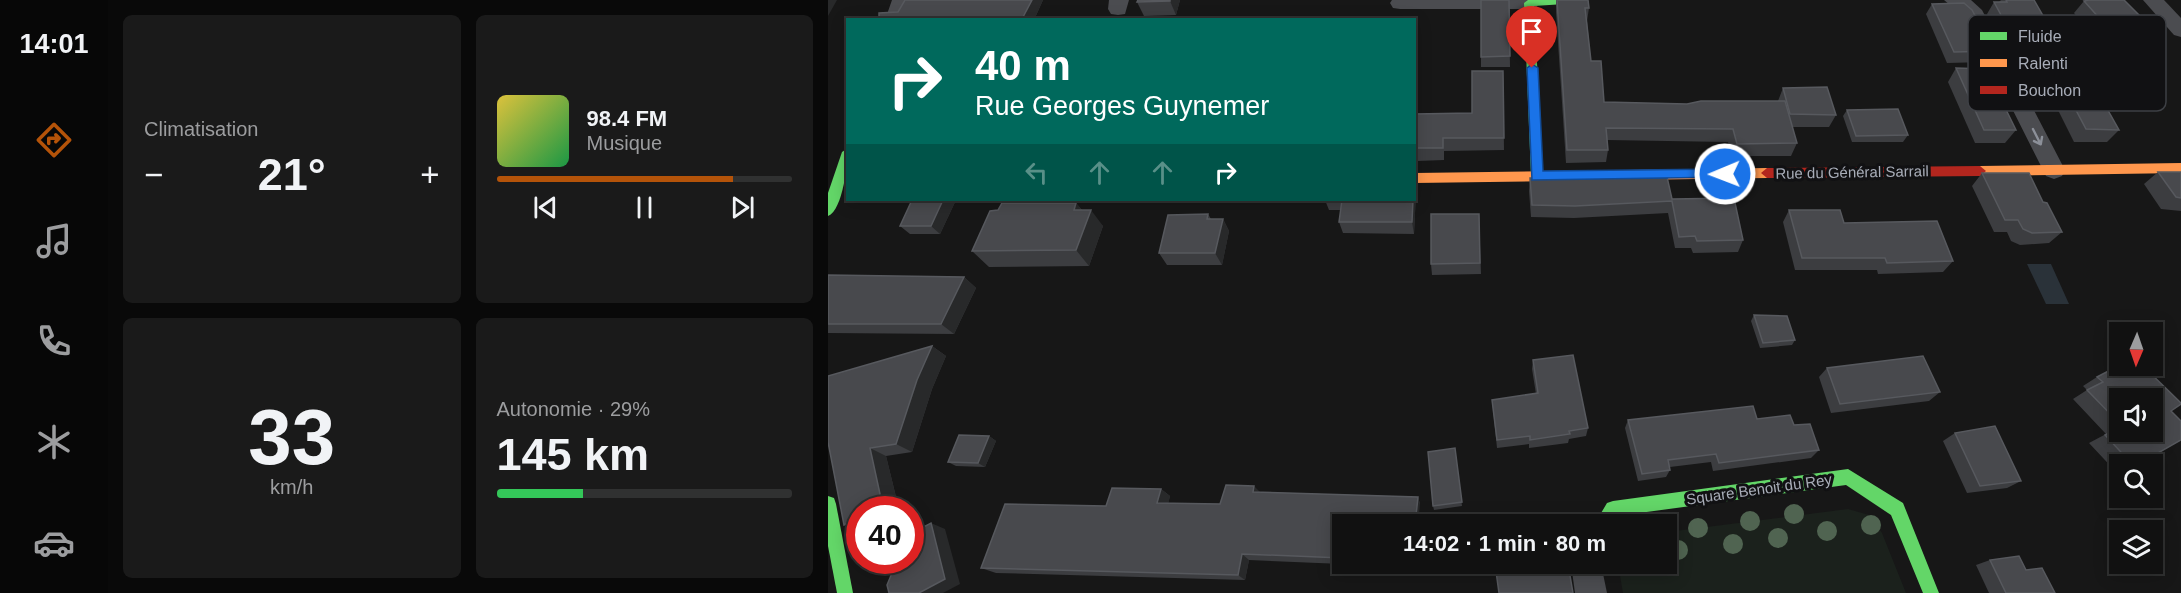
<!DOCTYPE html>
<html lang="fr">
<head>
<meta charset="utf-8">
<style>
  :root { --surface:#111; --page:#1a1a1a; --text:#f1f3f6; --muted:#9c9d9f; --line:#303131; --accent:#b45309 }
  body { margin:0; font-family:Arial,sans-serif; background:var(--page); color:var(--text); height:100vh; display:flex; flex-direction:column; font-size:22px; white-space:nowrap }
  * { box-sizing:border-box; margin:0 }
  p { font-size:20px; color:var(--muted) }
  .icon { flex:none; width:33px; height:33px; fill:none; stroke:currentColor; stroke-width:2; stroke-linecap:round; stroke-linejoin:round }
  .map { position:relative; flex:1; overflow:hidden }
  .drawer { display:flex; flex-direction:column; gap:15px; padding:15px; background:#090909; width:720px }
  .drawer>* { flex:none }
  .guide { position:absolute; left:18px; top:18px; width:570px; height:183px; border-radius:0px; box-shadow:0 3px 15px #0003,0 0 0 2px var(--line); background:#00695c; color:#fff; overflow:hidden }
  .needle { width:39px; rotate:182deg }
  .buttons { position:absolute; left:1281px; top:322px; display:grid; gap:12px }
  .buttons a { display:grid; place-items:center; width:54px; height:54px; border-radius:0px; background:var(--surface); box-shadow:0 3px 15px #0003,0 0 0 2px var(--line); font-size:30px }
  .speed { position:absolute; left:18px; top:496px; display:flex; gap:12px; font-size:30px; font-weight:700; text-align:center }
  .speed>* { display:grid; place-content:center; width:78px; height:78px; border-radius:50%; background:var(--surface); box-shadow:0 3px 15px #0003,0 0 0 2px var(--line); line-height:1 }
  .speed .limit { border:9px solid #d22; background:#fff; color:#111 }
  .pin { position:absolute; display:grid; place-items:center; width:51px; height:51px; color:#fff; margin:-62px -26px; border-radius:50% 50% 50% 0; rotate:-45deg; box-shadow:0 0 6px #0007 }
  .pin .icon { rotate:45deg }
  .me { position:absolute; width:66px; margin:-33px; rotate:269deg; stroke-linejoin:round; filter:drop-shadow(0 0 4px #0008) }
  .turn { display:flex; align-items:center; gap:21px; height:126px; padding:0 30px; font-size:27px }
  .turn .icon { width:78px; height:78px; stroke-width:2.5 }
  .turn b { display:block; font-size:42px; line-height:51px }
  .lanes { display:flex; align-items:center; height:57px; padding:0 30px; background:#0003; justify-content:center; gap:30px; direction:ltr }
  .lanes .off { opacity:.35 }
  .big { font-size:45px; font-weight:700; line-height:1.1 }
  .drawer .tile { flex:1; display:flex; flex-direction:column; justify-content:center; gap:9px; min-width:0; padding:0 21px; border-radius:9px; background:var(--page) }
  .drawer .dial { align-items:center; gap:0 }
  .dial b { font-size:78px; line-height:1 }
  .song { display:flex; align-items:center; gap:18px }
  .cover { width:72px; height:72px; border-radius:9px; background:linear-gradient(135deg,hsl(50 70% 55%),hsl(140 70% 35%)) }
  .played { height:6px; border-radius:3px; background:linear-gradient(90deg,var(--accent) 80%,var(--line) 80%) }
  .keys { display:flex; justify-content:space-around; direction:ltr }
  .heat { display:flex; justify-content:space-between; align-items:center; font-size:33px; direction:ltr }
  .charge { height:9px; border-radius:4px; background:linear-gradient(90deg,#34c759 29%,var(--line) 0) }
  .drawer .tiles { flex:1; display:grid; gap:15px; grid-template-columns:repeat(2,1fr) }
  .trip { position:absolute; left:504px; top:514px; width:345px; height:60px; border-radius:0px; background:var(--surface); box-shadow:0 3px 15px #0003,0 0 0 2px var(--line); font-weight:700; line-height:60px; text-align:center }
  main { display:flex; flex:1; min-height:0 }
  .menu { display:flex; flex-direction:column; width:108px; justify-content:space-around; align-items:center; background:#070707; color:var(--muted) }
  .menu .icon { width:42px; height:42px }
  .menu .on { color:var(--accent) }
  .menu b { font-size:27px; color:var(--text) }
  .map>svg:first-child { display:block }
  .green { fill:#1b211c }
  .water { fill:#2a3239 }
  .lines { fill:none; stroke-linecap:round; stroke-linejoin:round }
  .street { fill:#4b4c50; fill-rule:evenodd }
  .fast { fill:#63d668; fill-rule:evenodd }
  .slow { fill:#ff974d; fill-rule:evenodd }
  .jam { fill:#b3261e; fill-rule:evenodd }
  .tree { fill:#506451 }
  .wall { fill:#3c3d40; fill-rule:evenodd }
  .shaded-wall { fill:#28292a }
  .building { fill:#48494d; stroke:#57595e; stroke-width:1.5 }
  .oneway { stroke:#8c9099 }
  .route { fill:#1a73e8; stroke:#114b97; stroke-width:1.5 }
  .labels { text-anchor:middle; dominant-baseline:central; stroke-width:6; stroke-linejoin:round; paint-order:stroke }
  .street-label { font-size:15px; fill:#a8adb8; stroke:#111113 }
  .key { fill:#111113; stroke:#3e4045; stroke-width:1.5 }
  .key-label { font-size:16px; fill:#a8adb8 }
</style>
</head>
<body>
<main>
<nav class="menu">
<b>14:01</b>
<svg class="icon on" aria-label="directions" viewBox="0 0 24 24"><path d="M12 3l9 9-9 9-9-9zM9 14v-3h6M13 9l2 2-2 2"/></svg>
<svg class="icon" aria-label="music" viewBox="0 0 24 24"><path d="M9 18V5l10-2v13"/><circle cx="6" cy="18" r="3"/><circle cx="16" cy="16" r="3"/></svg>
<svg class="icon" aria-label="phone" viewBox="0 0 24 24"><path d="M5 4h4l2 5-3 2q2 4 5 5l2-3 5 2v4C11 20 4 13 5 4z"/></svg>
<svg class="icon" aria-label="climate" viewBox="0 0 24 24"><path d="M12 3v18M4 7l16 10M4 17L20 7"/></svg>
<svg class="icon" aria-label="car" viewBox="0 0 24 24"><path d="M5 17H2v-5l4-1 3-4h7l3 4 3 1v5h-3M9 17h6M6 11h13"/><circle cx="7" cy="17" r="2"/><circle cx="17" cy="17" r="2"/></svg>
</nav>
<section class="drawer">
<div class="tiles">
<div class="tile"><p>Climatisation</p>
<div class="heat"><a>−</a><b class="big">21°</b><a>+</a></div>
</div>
<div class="tile">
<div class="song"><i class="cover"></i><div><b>98.4 FM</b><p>Musique</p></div></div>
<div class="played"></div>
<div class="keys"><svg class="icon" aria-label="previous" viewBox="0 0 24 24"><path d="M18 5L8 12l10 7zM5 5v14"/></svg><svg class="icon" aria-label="pause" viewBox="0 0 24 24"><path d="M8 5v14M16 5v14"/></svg><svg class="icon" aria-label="next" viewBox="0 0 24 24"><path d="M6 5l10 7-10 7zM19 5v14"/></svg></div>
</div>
<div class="tile dial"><b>33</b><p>km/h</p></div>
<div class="tile"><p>Autonomie · 29%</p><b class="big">145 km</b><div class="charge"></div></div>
</div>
</section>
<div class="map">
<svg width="1353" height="593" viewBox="0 0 1353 593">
  <rect width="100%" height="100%" fill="#171717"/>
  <!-- green -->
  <path class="green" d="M1020,509L1041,515L1054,533L1078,593H795L790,564H838L839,532Z"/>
  <!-- water -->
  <path class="water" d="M1199,264H1223L1241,304H1218Z"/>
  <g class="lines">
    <!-- street -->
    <g class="street">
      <path d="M64,0H84L77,20H57Z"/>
      <path d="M281,0H301L297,14L290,15L283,14L280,9Z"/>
      <path d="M564,0H709L711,3L708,8L701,9H572L565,8L562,3Z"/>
      <path d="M1116,0H1143L1154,10L1237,170L1234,176L1226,179L1218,176L1139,19Z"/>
      <path d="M1315,0H1336L1353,18V37L1346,35Z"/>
      <path d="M743,564H773L779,593H747Z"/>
    </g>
    <!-- fast -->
    <g class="fast">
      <path d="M700,0H757L752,3L706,6L715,176L709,181L703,176L696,3Z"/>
      <path d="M20,148C20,162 15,210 0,216V193L14,152Z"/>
      <path d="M1020,469L1075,503L1111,593H1095L1063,515L1018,485L789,516L783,525H766L779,503L785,501Z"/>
      <path d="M0,496L6,498L8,504L25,593H9L0,546Z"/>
    </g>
    <!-- slow -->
    <g class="slow">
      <path d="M1353,163V173L1152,176L1146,171L1152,166Z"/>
      <path d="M939,168L945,173L939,178L586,183V173Z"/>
    </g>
    <!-- jam -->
    <path class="jam" d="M1152,166L1158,171L1152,176L939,178L933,173L939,168Z"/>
  </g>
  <!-- trees -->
  <g class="tree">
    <circle cx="966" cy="514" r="10"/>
    <circle cx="922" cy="521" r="10"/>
    <circle cx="1043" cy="525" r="10"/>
    <circle cx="870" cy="528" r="10"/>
    <circle cx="999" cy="531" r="10"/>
    <circle cx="950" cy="538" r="10"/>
    <circle cx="905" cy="544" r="10"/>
    <circle cx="850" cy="550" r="10"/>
  </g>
  <!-- wall -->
  <g class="wall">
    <path d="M77,0H215L206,20H51L70,12Z"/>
    <path d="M352,0L348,15L316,16L309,2Z"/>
    <path d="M681,0L682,67H653V57Z"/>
    <path d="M728,0L761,8L759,21L763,61L776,102L859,104L950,101L955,88L1008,115L1001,127H964L969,143L963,156H904L900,142L779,140L780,150L778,162L738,163L728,12Z"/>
    <path d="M1173,0H1206L1253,82L1243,93L1212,92L1196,62H1183L1159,14L1166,2H1171Z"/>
    <path d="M1256,1L1319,23L1308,36L1270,41L1246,13Z"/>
    <path d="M1104,4L1166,51L1158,62L1119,63L1098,14Z"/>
    <path d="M1128,68L1188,130L1177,143H1147L1120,82Z"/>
    <path d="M675,71L676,150L616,151V160L589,161V164L586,165V114L644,113Z"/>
    <path d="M1241,97L1291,130L1279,142H1246L1230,110Z"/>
    <path d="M1019,110L1080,135L1075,142H1024L1015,116Z"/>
    <path d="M1330,172H1353V211L1333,209L1316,184Z"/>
    <path d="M1154,173L1215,202L1234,232L1221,243L1192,245L1183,241L1179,232H1166L1144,186Z"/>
    <path d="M702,178L844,199L915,240L910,252L865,253L863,248H847L840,213L746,218L703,217L701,191Z"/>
    <path d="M588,192L586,234L515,233L511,222L513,210H501L497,200H586Z"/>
    <path d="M84,200H128L112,234H82L72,226Z"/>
    <path d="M248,203L254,210L275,226L261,266L161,267L144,251Z"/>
    <path d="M961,210L1016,223L1125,261L1115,272L1050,274L1049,270H967L955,222Z"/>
    <path d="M380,214L383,219H395L401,231L394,265H339L331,253Z"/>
    <path d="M651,214L653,274L604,275L603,264Z"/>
    <path d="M0,275L136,277L148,288L126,334L0,333Z"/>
    <path d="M926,315L967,340L964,345L932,348L923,321Z"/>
    <path d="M104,346L118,356L104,389L84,452L58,456L69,501L66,510H32L0,442Z"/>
    <path d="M705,360L760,428L758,436L741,439L740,443L701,448V444L669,448L664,400L708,394L704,369Z"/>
    <path d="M999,368L1112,392L1101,401L1003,413L991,377Z"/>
    <path d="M1269,377L1343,411L1309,465H1292V473L1290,474L1261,443L1278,434L1245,399L1259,390L1255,386ZM1292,399L1324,432H1292Z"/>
    <path d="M929,419L966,425L991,450L983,458L885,471L883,462L842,467V470L838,477L810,481L797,428L800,420Z"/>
    <path d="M1127,433L1193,481L1179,488L1139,493L1115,441Z"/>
    <path d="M161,436L168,441L157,467L128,466L120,462Z"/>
    <path d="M627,448L634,506L606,510L605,506Z"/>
    <path d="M333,489L342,496L340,503L392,504L432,492L590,497L592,504L514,525V564L421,560L417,580L168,573L153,568L278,506Z"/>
    <path d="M1162,560L1198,570L1227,593H1161L1148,565Z"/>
    <path d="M522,564H587V567Z"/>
  </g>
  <!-- shaded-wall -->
  <g class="shaded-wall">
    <path d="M0,0H9L0,16Z"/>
    <path d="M204,0H215L206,20H197L195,17Z"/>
    <path d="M342,0H352L348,15L342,1Z"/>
    <path d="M587,148L589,161V164L586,165Z"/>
    <path d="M586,185L588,192L586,234L584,222L585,200H586Z"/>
    <path d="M115,200H128L112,234L103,226Z"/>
    <path d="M248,203L260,217L263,210L275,226L261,266L248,250L246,210Z"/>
    <path d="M395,219L401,231L394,265L387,253Z"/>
    <path d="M136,277L148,288L126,334L113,324Z"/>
    <path d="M104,346L118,356L104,389L84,452L68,444L89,380Z"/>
    <path d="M161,436L168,441L157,467L150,463Z"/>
    <path d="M42,448L58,456L69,501L66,510H44Z"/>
    <path d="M426,486L433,493L425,492Z"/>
    <path d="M333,489L342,496L339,510L329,503Z"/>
    <path d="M590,497L592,504L590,525H587Z"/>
    <path d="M32,516V530L16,525Z"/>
    <path d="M103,523L117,529L132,584L115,593H91Z"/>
    <path d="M414,554L421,560L417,580L410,575Z"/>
  </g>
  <!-- building -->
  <g class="building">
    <path d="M77,0H204L195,17L165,18V20H51V13L70,12Z"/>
    <path d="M310,0H342V1L309,2Z"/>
    <path d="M653,0H681L682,56L653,57Z"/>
    <path d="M729,0H760L761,8H757L763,61H773L776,102L859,104L873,101H957L969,143L909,144L905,129L778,128L780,150H739Z"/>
    <path d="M1178,0H1206L1253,82L1221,81L1205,50H1192L1166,2H1179Z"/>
    <path d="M1261,0H1296L1319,23L1281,29L1256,1Z"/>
    <path d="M1136,3L1144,10L1166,51L1126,52L1104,4Z"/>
    <path d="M1128,68L1158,69L1188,130H1156Z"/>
    <path d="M644,71H675L676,138H615V148H587L586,152V114L644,113Z"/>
    <path d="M999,87L1008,115L962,114L955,88Z"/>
    <path d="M1241,97L1273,98L1291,130L1258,129Z"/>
    <path d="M1070,109L1080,135L1028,136L1019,110Z"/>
    <path d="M1330,172H1353V198L1348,197Z"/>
    <path d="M1154,173H1201L1215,202L1219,203L1234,232L1204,233L1195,229L1190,220H1177Z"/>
    <path d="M839,177L844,199L906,198L915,240L869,241L867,236L851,237L844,201L747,206L704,205L702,178Z"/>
    <path d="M84,200H115L103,226H72Z"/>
    <path d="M514,200H585L584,222H511Z"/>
    <path d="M174,203H248L246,210H263L248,250L144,251L162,211L170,210Z"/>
    <path d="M961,210H1012L1016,223L1109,221L1125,261L1059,263L1057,258H974Z"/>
    <path d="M380,214L379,219H395L387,253H331L340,215Z"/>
    <path d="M603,214H651L652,263L603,264Z"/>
    <path d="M0,275L136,277L113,324H0Z"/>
    <path d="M926,315L959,316L967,340L935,343Z"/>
    <path d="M104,346L89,380L68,444L42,448L52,494L47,508L44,510H32V516L16,525L0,442V376Z"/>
    <path d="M745,355L760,428L741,431L742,434L702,440V436L669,440L664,400L710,393L705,360Z"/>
    <path d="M1095,356L1112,392L1012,404L999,368Z"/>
    <path d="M1292,365V366H1315L1353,403V404L1343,411L1353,421V440L1309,465H1305L1277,435L1292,427V432H1324V399H1292V424L1259,390L1275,382L1269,377Z"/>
    <path d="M925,406L929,419L962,415L966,425L982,424L991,450L891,463L888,454L840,460L842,470L814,474L800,420Z"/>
    <path d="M1167,426L1193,481L1152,486L1127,433Z"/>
    <path d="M131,435L161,436L150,463L120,462Z"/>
    <path d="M627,448L634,502L605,506L600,452Z"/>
    <path d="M398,485L426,486L425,492L590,497L587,525H514V558L414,554L410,575L153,568L177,504L278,506L284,488L333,489L329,503L392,504Z"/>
    <path d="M722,513L723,525H662V521Z"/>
    <path d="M103,523L117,579L91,593H61L59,585L69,561H82V534Z"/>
    <path d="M1191,556L1198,570L1214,568L1227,593H1178L1162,560Z"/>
    <path d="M667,564H740L745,593H671Z"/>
  </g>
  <!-- one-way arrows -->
  <defs><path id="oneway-shaft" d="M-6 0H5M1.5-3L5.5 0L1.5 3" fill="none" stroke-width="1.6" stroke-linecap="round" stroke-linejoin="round" transform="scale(1.5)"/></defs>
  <use class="oneway" href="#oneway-shaft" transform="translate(1209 137) rotate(63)"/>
  <!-- route -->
  <path class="route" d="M704,64L710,68L715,171L897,169L903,174L901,177L704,180L699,68Z"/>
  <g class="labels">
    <!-- street labels -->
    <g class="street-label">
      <text transform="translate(1024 172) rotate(-1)">Rue du Général Sarrail</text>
      <text transform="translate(931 489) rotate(-8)">Square Benoit du Rey</text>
    </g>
  </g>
  <!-- legend -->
  <rect x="1140" y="15" width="198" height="96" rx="9" class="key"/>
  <rect x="1152" y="32" width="27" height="8" fill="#63d668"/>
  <rect x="1152" y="59" width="27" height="8" fill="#ff974d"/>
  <rect x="1152" y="86" width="27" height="8" fill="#b3261e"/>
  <g class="key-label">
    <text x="1190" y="42">Fluide</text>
    <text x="1190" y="69">Ralenti</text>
    <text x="1190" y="96">Bouchon</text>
  </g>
</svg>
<div class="buttons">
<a><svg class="needle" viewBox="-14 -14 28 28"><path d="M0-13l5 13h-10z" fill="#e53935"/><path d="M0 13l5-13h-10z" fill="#9c9d9f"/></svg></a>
<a><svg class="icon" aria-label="sound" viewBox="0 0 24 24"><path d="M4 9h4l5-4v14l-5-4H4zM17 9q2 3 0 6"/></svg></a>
<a><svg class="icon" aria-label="search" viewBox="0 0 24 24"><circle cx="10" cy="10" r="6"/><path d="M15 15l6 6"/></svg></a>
<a><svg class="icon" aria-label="layers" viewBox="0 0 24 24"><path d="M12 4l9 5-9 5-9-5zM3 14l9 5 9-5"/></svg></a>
</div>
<div class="speed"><div class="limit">40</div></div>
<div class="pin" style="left:704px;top:68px;background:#d93025"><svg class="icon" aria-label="arrive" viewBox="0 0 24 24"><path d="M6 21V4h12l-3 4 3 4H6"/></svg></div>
<svg class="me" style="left:897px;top:174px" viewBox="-20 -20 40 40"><circle r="17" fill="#1a73e8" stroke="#fff" stroke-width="3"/><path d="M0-11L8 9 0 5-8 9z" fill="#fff"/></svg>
<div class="trip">14:02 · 1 min · 80 m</div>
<div class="guide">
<div class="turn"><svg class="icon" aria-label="right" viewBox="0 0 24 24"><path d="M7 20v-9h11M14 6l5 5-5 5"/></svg><div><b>40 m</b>Rue Georges Guynemer</div></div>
<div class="lanes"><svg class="icon off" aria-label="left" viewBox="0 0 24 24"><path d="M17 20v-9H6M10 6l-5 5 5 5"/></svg><svg class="icon off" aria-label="ahead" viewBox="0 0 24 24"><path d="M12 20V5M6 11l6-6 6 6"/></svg><svg class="icon off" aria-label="ahead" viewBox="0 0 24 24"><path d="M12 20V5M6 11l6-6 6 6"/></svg><svg class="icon" aria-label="right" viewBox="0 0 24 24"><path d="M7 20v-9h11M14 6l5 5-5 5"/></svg></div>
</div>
</div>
</main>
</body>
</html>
